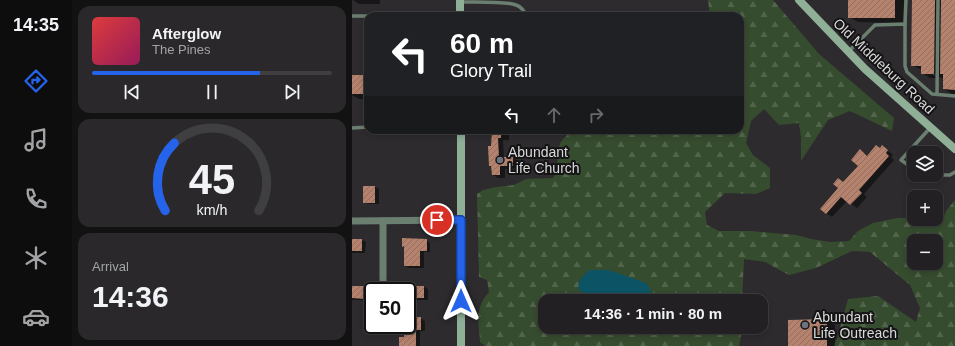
<!DOCTYPE html>
<html lang="en">
<head>
<meta charset="utf-8">
<style>
  :root { --surface:#222022; --page:#2a282a; --text:#f1f3f6; --muted:#a2a3a5; --line:#3f3e40; --accent:#2563eb }
  body { margin:0; font-family:Helvetica,sans-serif; background:var(--page); color:var(--text); height:100vh; display:flex; flex-direction:column; font-size:15px; white-space:nowrap }
  * { box-sizing:border-box; margin:0 }
  p { font-size:13px; color:var(--muted) }
  .icon { flex:none; width:22px; height:22px; fill:none; stroke:currentColor; stroke-width:2; stroke-linecap:round; stroke-linejoin:round }
  .map { position:relative; flex:1; overflow:hidden }
  .drawer { display:flex; flex-direction:column; gap:6px; padding:6px; background:#131213; width:280px }
  .drawer>* { flex:none }
  .guide { position:absolute; left:12px; top:12px; width:380px; height:122px; border-radius:12px; box-shadow:0 2px 6px #0003,0 0 0 1px var(--line); background:#202124; color:#fff; overflow:hidden }
  .buttons { position:absolute; left:555px; top:146px; display:grid; gap:8px }
  .buttons a { display:grid; place-items:center; width:36px; height:36px; border-radius:8px; background:var(--surface); box-shadow:0 2px 6px #0003,0 0 0 1px var(--line); font-size:20px }
  .speed { position:absolute; left:12px; top:282px; display:flex; gap:8px; font-size:20px; font-weight:700; text-align:center }
  .speed>* { display:grid; place-content:center; width:52px; height:52px; border-radius:50%; background:var(--surface); box-shadow:0 2px 6px #0003,0 0 0 1px var(--line); line-height:1 }
  .speed .limit { border:2px solid #111; border-radius:6px; background:#fff; color:#111 }
  .pin { position:absolute; display:grid; place-items:center; width:34px; height:34px; color:#fff; margin:-17px; border:2px solid #fff; border-radius:50%; box-shadow:0 1px 4px #0007 }
  .me { position:absolute; width:44px; margin:-22px; rotate:0deg; stroke-linejoin:round; filter:drop-shadow(0 0 3px #0008) }
  .turn { display:flex; align-items:center; gap:14px; height:84px; padding:0 20px; font-size:18px }
  .turn .icon { width:52px; height:52px; stroke-width:2.5 }
  .turn b { display:block; font-size:28px; line-height:34px }
  .lanes { display:flex; align-items:center; height:38px; padding:0 20px; background:#0003; justify-content:center; gap:20px; direction:ltr }
  .lanes .off { opacity:.35 }
  .big { font-size:30px; font-weight:700; line-height:1.1 }
  .drawer .tile { flex:1; display:flex; flex-direction:column; justify-content:center; gap:6px; min-width:0; padding:0 14px; border-radius:12px; background:var(--page) }
  .drawer .dial { align-items:center; gap:0 }
  .dial svg { height:104px; overflow:visible; fill:none; stroke:var(--line); stroke-width:7; stroke-linecap:round; text-anchor:middle }
  .dial text { fill:var(--text); stroke:none }
  .song { display:flex; align-items:center; gap:12px }
  .cover { width:48px; height:48px; border-radius:6px; background:linear-gradient(135deg,hsl(0 70% 55%),hsl(330 70% 35%)) }
  .played { height:4px; border-radius:2px; background:linear-gradient(90deg,var(--accent) 70%,var(--line) 70%) }
  .keys { display:flex; justify-content:space-around; direction:ltr }
  .trip { position:absolute; left:186px; top:294px; width:230px; height:40px; border-radius:12px; background:var(--surface); box-shadow:0 2px 6px #0003,0 0 0 1px var(--line); font-weight:700; line-height:40px; text-align:center }
  main { display:flex; flex:1; min-height:0 }
  .tab-bar { display:flex; flex-direction:column; width:72px; justify-content:space-around; align-items:center; background:#0e0d0e; color:var(--muted) }
  .tab-bar .icon { width:28px; height:28px }
  .tab-bar .on { color:var(--accent) }
  .tab-bar b { font-size:18px; color:var(--text) }
  .map>svg:first-child { display:block }
  .forest { fill:url(#forest-firs); fill-rule:evenodd }
  .water { fill:#0b5365 }
  .shadow { fill:#0007 }
  .building { fill:url(#building-hatch) }
  .lines { fill:none; stroke-linecap:round; stroke-linejoin:round }
  .service { stroke:#6b7f71; stroke-width:3.5 }
  .minor { stroke:#6b7f71; stroke-width:7 }
  .secondary { stroke:#8faf97; stroke-width:8 }
  .route-casing { stroke:#184099; stroke-width:10 }
  .route { stroke:#2563eb; stroke-width:7 }
  .worship-dot { fill:#6b7280; stroke:#151415; stroke-width:1.5 }
  .labels { text-anchor:middle; dominant-baseline:central; stroke-width:4; stroke-linejoin:round; paint-order:stroke }
  .street-label { font-size:14px; fill:#dad9db; stroke:#151415 }
  .poi-label { font-size:14px; fill:#dad9db; stroke:#151415; text-anchor:start }
</style>
</head>
<body>
<main>
<nav class="tab-bar">
<b>14:35</b>
<svg class="icon on" aria-label="directions" viewBox="0 0 24 24"><path d="M12 3l9 9-9 9-9-9zM9 14v-3h6M13 9l2 2-2 2"/></svg>
<svg class="icon" aria-label="music" viewBox="0 0 24 24"><path d="M9 18V5l10-2v13"/><circle cx="6" cy="18" r="3"/><circle cx="16" cy="16" r="3"/></svg>
<svg class="icon" aria-label="phone" viewBox="0 0 24 24"><path d="M5 4h4l2 5-3 2q2 4 5 5l2-3 5 2v4C11 20 4 13 5 4z"/></svg>
<svg class="icon" aria-label="climate" viewBox="0 0 24 24"><path d="M12 3v18M4 7l16 10M4 17L20 7"/></svg>
<svg class="icon" aria-label="car" viewBox="0 0 24 24"><path d="M5 17H2v-5l4-1 3-4h7l3 4 3 1v5h-3M9 17h6M6 11h13"/><circle cx="7" cy="17" r="2"/><circle cx="17" cy="17" r="2"/></svg>
</nav>
<section class="drawer">
<div class="tile">
<div class="song"><i class="cover"></i><div><b>Afterglow</b><p>The Pines</p></div></div>
<div class="played"></div>
<div class="keys"><svg class="icon" aria-label="previous" viewBox="0 0 24 24"><path d="M18 5L8 12l10 7zM5 5v14"/></svg><svg class="icon" aria-label="pause" viewBox="0 0 24 24"><path d="M8 5v14M16 5v14"/></svg><svg class="icon" aria-label="next" viewBox="0 0 24 24"><path d="M6 5l10 7-10 7zM19 5v14"/></svg></div>
</div>
<div class="tile dial"><svg viewBox="0 0 100 80">
<path d="M14 69A42 42 0 1 1 86 69"/>
<path d="M14 69A42 42 0 0 1 21 17" stroke="#2563eb"/>
<text x="50" y="56" font-size="32" font-weight="700">45</text>
<text x="50" y="72" font-size="11">km/h</text>
</svg></div>
<div class="tile"><p>Arrival</p><b class="big">14:36</b></div>
</section>
<div class="map">
<svg width="603" height="346" viewBox="0 0 603 346">
  <defs>
    <pattern id="forest-firs" width="22" height="20" patternUnits="userSpaceOnUse"><rect width="22" height="20" fill="#364c2e"/><path d="M5 1l3.5 6h-7zM16 11l3.5 6h-7z" fill="#52654c"/></pattern>
    <pattern id="building-hatch" width="6" height="6" patternUnits="userSpaceOnUse"><rect width="6" height="6" fill="#b5826d"/><path d="M-1 1l2-2M0 6l6-6M5 7l2-2" fill="none" stroke="#926e60"/></pattern>
  </defs>
  <rect width="100%" height="100%" fill="#2d2b2e"/>
  <!-- forest -->
  <path class="forest" d="M356,0H421L467,54L542,118L540,131L498,111L476,120L449,161V137L447,123L427,125L412,109L399,121L394,143L401,155L418,168V188L404,194L373,193L353,212L355,225L367,231H399L444,235L459,239L478,242L497,241L506,231L521,223L545,218H561L576,226H588L594,211L603,200V346H481L485,339L496,299L526,296L564,322L568,308L558,285L518,252L500,251L464,268L437,275L413,262L392,259L390,301H193V327H391L387,346H133L128,342C127,321 122,309 137,292L135,280L127,277L125,194L131,190L144,187L162,185L174,179L201,178C209,167 202,154 209,142C212,137 217,134 220,130H388V16H358ZM562,241H584V263H562Z"/>
  <!-- water -->
  <path class="water" d="M237,270H252L260,271L294,283L298,289L301,301H268L255,295L232,293L227,290C225,279 230,278 237,270Z"/>
  <!-- shadow -->
  <g class="shadow">
    <path d="M1,0H28V4H7Z"/>
    <path d="M497,0H552L551,23L506,22L497,17Z"/>
    <path d="M561,0H603V94H600L592,89L591,79L578,71L577,73L587,78H578L570,73V70L560,65Z"/>
    <path d="M0,76H16V99H7L0,95Z"/>
    <path d="M141,130H157V140H151L152,158H161L166,161V168L153,169V178H146L141,175L140,167L138,166Z"/>
    <path d="M530,146L541,155L539,157L542,160L512,194L515,197L505,208L495,201L480,217L474,213L492,183L507,166L508,151L516,156Z"/>
    <path d="M199,165L203,168V175H194L190,173Z"/>
    <path d="M12,187H23L27,189V204H16L12,202Z"/>
    <path d="M0,240H10L14,242L13,253H0Z"/>
    <path d="M74,240L78,243V252H72V268H57L53,266V247L51,246Z"/>
    <path d="M0,287H11L15,290V293L17,294V300H0Z"/>
    <path d="M55,287H72L76,289V300H55V291H51L55,290Z"/>
    <path d="M55,318H68L73,321V331H68V346H48L53,338V325H55Z"/>
    <path d="M474,320L483,325V346H437Z"/>
  </g>
  <!-- building -->
  <g class="building">
    <rect x="496" y="0" width="47" height="18"/>
    <path d="M560,0H583L582,74H569V66H559Z"/>
    <path d="M589,0H603V90L591,89V74H588Z"/>
    <rect x="0" y="75" width="16" height="19"/>
    <path d="M140,130H149V138H146L147,157H161V166H148V175H140L139,166H137L136,146H139Z"/>
    <path d="M524,145L528,148L530,145L536,150L534,153L537,156L507,190L510,193L498,205L489,197L474,214L468,209L486,188L481,184L486,178L491,182L506,166L499,160L508,149L515,156Z"/>
    <path d="M189,164H200L199,174L189,173Z"/>
    <rect x="11" y="186" width="12" height="17"/>
    <path d="M50,238L75,239V251H68V266H52V246L50,247Z"/>
    <rect x="0" y="239" width="10" height="12"/>
    <path d="M0,286H12V290H13V299L0,298Z"/>
    <rect x="55" y="286" width="17" height="12"/>
    <path d="M55,317H69V330H64V346H47V337H52V325H55Z"/>
    <path d="M475,319V346H436V320Z"/>
  </g>
  <g class="lines">
    <!-- service -->
    <g class="service">
      <path d="M109,2C122,2 153,1 164,5C168,6 173,11 174,16"/>
      <path d="M0,16H16"/>
      <path d="M553,24L554,0"/>
      <path d="M497,51L523,25L553,24V66L555,72L580,94L603,96"/>
      <path d="M585,94L586,0"/>
      <path d="M0,128L16,127"/>
      <path d="M562,169L549,160L578,128"/>
      <path d="M584,175H598L603,172"/>
    </g>
    <!-- minor -->
    <g class="minor">
      <path d="M0,221L109,220"/>
      <path d="M31,291V221"/>
    </g>
    <!-- secondary -->
    <g class="secondary">
      <path d="M108,0V16"/>
      <path d="M447,0L513,69L603,149"/>
      <path d="M109,346V130"/>
    </g>
  </g>
  <g class="lines">
    <!-- route casing -->
    <g class="route-casing">
      <path id="route" d="M85,220H109V301"/>
    </g>
    <!-- route -->
    <use href="#route" class="route"/>
  </g>
  <!-- markers -->
  <g class="worship-dot">
    <circle cx="148" cy="160" r="4"/>
    <circle cx="453" cy="325" r="4"/>
  </g>
  <g class="labels">
    <!-- street labels -->
    <g class="street-label">
      <text transform="translate(532 66) rotate(43)">Old Middleburg Road</text>
    </g>
    <!-- poi labels -->
    <g class="poi-label">
      <text x="156" y="152">Abundant<tspan x="156" dy="16">Life Church</tspan></text>
      <text x="461" y="317">Abundant<tspan x="461" dy="16">Life Outreach</tspan></text>
    </g>
  </g>
</svg>
<div class="buttons">
<a><svg class="icon" aria-label="layers" viewBox="0 0 24 24"><path d="M12 4l9 5-9 5-9-5zM3 14l9 5 9-5"/></svg></a>
<a>+</a>
<a>−</a>
</div>
<div class="speed"><div class="limit">50</div></div>
<div class="pin" style="left:85px;top:220px;background:#d93025"><svg class="icon" aria-label="arrive" viewBox="0 0 24 24"><path d="M6 21V4h12l-3 4 3 4H6"/></svg></div>
<svg class="me" style="left:109px;top:301px" viewBox="-20 -20 40 40"><path d="M0-17L14 15 0 8-14 15z" fill="#2563eb" stroke="#fff" stroke-width="4"/></svg>
<div class="trip">14:36 · 1 min · 80 m</div>
<div class="guide">
<div class="turn"><svg class="icon" aria-label="left" viewBox="0 0 24 24"><path d="M17 20v-9H6M10 6l-5 5 5 5"/></svg><div><b>60 m</b>Glory Trail</div></div>
<div class="lanes"><svg class="icon" aria-label="left" viewBox="0 0 24 24"><path d="M17 20v-9H6M10 6l-5 5 5 5"/></svg><svg class="icon off" aria-label="ahead" viewBox="0 0 24 24"><path d="M12 20V5M6 11l6-6 6 6"/></svg><svg class="icon off" aria-label="right" viewBox="0 0 24 24"><path d="M7 20v-9h11M14 6l5 5-5 5"/></svg></div>
</div>
</div>
</main>
</body>
</html>
